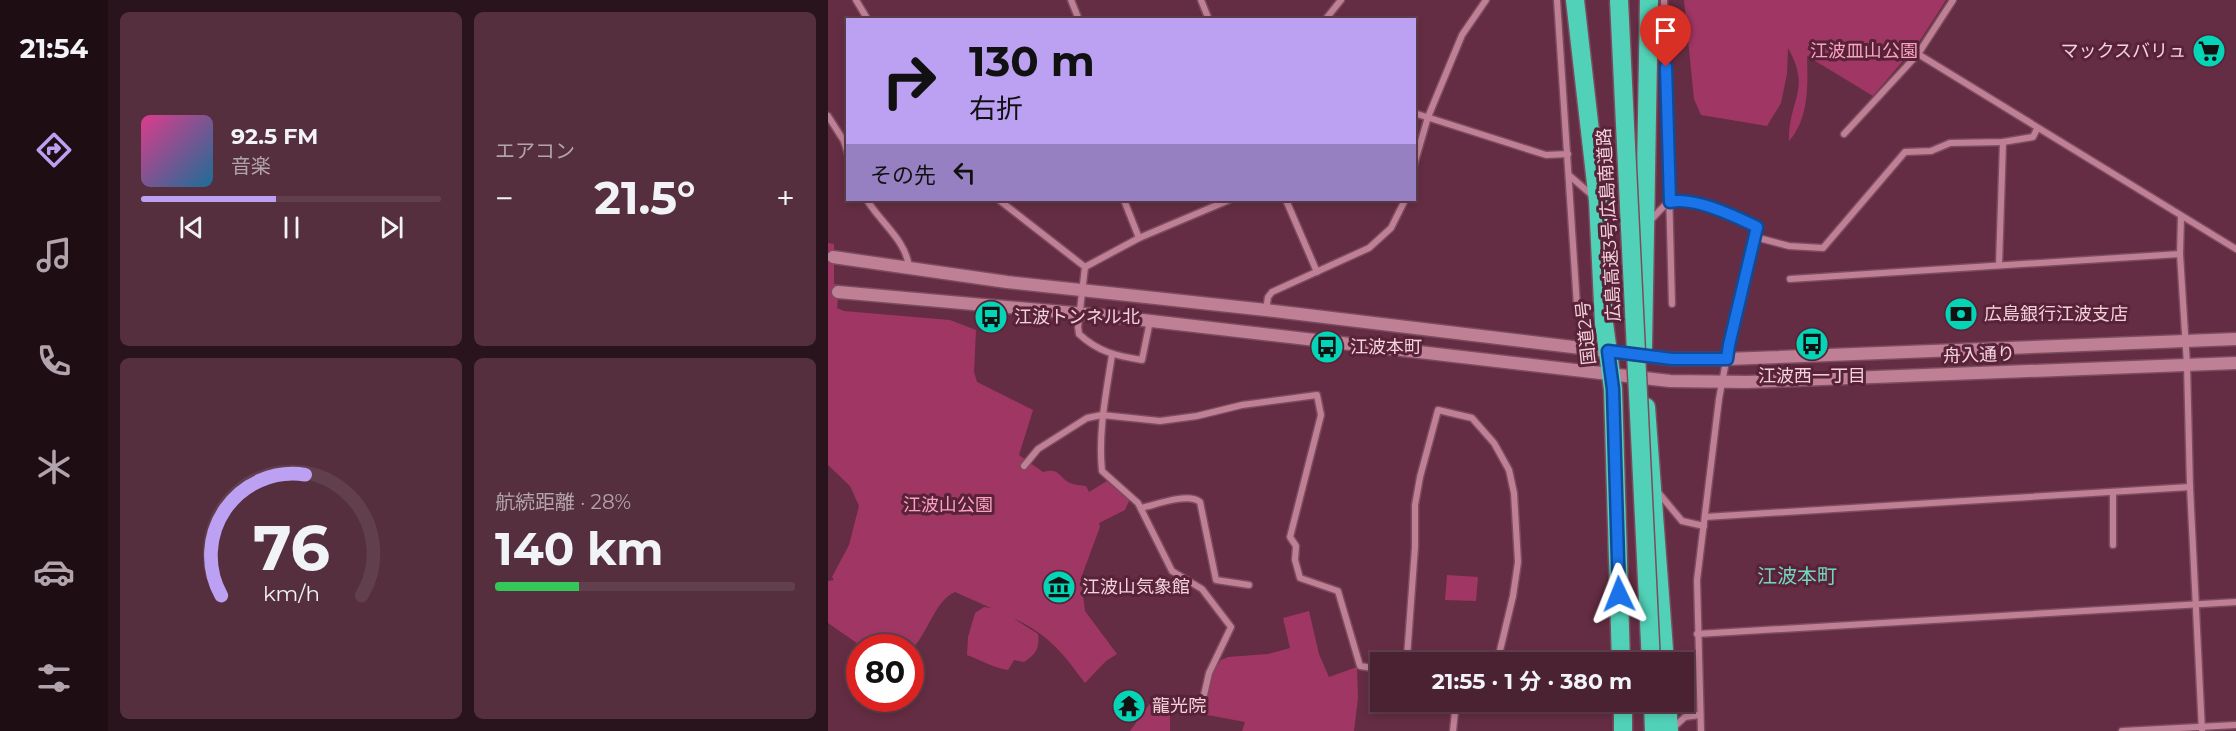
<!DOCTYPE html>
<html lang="ja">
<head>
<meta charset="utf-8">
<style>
  :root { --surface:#4b2232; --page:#552f3e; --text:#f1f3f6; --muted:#b2a4ac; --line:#623f4d; --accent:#bca0f2 }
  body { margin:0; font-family:Montserrat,"Noto Sans JP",sans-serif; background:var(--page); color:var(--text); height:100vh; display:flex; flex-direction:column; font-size:22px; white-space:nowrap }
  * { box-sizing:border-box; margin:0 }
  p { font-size:20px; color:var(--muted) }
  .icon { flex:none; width:33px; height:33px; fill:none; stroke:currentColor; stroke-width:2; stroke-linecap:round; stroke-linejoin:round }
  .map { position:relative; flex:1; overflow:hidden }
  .side { display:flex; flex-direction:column; gap:12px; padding:12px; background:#29131c; width:720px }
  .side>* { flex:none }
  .guide { position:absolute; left:18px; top:18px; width:570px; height:183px; border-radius:0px; box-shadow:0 3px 9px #0003,0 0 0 2px var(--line); background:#bca0f2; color:#111; overflow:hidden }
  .speed { position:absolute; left:18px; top:634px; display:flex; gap:12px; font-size:30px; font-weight:700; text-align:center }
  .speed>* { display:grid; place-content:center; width:78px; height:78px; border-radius:50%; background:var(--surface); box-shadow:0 3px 9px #0003,0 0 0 2px var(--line); line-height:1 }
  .speed .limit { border:9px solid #d22; background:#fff; color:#111 }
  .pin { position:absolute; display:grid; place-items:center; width:51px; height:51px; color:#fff; margin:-62px -26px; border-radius:50% 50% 50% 0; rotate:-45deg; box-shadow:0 0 6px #0007 }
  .pin .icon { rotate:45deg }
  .me { position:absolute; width:66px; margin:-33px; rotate:358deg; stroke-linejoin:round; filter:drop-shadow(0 0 4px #0008) }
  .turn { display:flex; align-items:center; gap:21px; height:126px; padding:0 24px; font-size:27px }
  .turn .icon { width:78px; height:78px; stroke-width:2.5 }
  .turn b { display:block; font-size:42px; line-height:51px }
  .then { display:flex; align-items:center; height:57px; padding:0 24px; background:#0003; gap:12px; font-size:22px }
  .big { font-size:45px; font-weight:700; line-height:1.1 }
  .side .widget { flex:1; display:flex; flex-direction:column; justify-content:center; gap:9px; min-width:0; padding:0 21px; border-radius:9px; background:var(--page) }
  .side .dial { align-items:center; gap:0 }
  .dial svg { height:156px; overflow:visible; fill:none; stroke:var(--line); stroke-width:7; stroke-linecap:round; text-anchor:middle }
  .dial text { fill:var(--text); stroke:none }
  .song { display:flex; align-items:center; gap:18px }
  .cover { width:72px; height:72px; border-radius:9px; background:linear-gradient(135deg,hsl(330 70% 55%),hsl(200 70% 35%)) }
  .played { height:6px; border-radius:3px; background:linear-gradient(90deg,var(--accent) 45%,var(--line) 45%) }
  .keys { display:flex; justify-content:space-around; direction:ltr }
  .heat { display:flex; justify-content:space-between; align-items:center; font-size:33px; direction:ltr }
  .charge { height:9px; border-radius:4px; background:linear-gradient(90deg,#34c759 28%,var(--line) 0) }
  .side .tiles { flex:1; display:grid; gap:12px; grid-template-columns:repeat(2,1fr) }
  .trip { position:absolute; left:542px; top:652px; width:324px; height:60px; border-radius:0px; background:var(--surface); box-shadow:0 3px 9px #0003,0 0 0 2px var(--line); font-weight:700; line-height:60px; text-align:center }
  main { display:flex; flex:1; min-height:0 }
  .menu { display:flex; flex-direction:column; width:108px; justify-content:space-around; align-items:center; background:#1e0e14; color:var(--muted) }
  .menu .icon { width:42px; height:42px }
  .menu .on { color:var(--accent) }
  .menu b { font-size:27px; color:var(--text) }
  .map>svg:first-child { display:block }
  .green { fill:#a03664 }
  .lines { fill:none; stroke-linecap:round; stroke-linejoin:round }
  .street-casing { stroke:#7b4c5e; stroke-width:9 }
  .secondary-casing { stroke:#7b4c5e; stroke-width:15 }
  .highway-casing { stroke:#7b4c5e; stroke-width:21 }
  .street { stroke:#bf7f95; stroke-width:6 }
  .secondary { stroke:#bf7f95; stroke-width:12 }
  .highway { stroke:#51d1b7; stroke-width:18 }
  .highway-bridge-casing { stroke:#7b4c5e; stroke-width:21; stroke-linecap:butt }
  .highway-bridge { stroke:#51d1b7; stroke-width:18 }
  .route-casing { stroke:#114b97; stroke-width:15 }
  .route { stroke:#1a73e8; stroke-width:10 }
  .labels { text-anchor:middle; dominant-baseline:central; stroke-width:6; stroke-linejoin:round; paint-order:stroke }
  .park-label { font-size:18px; fill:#fba2c1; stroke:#582338 }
  .poi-label { font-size:18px; fill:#f4d1db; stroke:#582338; text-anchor:start }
  .street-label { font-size:18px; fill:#f4d1db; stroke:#582338 }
  .neighbourhood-label { font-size:20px; fill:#73d7c0; stroke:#582338 }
</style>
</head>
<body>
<main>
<nav class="menu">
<b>21:54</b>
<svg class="icon on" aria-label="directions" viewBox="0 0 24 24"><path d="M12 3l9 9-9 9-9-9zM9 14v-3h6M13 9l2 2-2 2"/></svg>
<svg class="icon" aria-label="music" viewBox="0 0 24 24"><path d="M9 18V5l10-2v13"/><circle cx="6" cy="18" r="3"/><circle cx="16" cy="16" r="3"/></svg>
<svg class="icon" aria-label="phone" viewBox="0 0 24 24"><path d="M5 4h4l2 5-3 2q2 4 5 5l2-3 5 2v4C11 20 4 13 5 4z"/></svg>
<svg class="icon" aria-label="climate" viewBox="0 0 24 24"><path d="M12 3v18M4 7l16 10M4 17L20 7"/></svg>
<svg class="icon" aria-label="car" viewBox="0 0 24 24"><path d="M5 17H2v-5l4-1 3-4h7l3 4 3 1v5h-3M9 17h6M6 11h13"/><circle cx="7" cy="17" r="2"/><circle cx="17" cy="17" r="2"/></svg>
<svg class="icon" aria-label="filters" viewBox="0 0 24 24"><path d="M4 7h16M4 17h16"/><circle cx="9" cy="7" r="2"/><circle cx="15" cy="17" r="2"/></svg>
</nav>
<section class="side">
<div class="tiles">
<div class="widget">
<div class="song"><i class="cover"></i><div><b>92.5 FM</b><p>音楽</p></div></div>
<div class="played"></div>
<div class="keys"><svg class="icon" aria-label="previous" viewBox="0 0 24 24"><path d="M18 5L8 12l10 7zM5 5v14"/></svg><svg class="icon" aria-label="pause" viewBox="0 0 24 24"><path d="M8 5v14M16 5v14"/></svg><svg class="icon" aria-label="next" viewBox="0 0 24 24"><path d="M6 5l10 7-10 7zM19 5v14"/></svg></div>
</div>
<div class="widget"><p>エアコン</p>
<div class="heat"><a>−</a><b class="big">21.5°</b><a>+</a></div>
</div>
<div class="widget dial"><svg viewBox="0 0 100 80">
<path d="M14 69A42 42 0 1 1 86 69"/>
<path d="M14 69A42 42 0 0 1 57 7" stroke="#bca0f2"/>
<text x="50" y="56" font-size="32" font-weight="700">76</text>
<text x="50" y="72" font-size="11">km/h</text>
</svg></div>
<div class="widget"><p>航続距離 · 28%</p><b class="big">140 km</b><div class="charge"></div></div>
</div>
</section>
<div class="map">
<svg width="1408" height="731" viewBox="0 0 1408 731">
  <rect width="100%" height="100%" fill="#642d43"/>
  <!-- green -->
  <g class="green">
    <path d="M856,0H1118L1091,42L1045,96L979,56C980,85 981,119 961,141C960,101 984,90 960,48L959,74L953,103L939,126L873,115L866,99Z"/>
    <path d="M0,243L6,244V284L11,285L9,308L16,311L122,320L148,330L146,372L149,382L205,410L191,455L215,472C232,467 230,477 242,483C247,485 253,485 258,486L261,492L279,481L299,497L301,501L297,510L271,523L272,527L253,578L257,611L289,654L278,661L257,683C235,653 220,634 185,618L210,634C212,648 208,654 196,662L186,660L180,670C166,668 153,660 139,655L140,637L147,613L156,607L163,608L127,592C107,600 100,634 83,650L82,648H36L0,623V581L6,580L4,577L21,545L31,506L22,486L0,465Z"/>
    <path d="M619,575L650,577L648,601L617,600Z"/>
    <path d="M481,611L491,654L501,677L529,667L530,698L526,731H414L417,722L374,714L385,672L393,660L400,657L440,654L462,648L455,618Z"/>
    <path d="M323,702L342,710V731H302Z"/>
  </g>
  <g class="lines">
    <!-- street casing -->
    <g class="street-casing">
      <g id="street">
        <path d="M28,0L40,20"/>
        <path d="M243,0L251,20"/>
        <path d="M373,0L381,20"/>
        <path d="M729,0L749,306"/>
        <path d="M836,0L844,304"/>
        <path d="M497,20L513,0"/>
        <path d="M1090,54L1408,249"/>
        <path d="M586,113L718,155L740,154"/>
        <path d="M0,116L16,141L20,154"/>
        <path d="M1016,134L1090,54L1125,0"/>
        <path d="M586,165L600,117L634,35L658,0"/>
        <path d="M742,176L765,196"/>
        <path d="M39,200C52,222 79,241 81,268"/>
        <path d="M171,200L257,267L250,327L251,334C270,352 289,356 314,360L322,321"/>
        <path d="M296,200L311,238"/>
        <path d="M458,200L489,272"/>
        <path d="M1353,217L1352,254L1359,365L1362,487L1374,731"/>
        <path d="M821,222C827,216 834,207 841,202C855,193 913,219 929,227L901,345L891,399L869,580L873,731"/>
        <path d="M927,237L961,246L995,248L1077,152L1103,151L1122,143L1175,142L1205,137L1209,129"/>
        <path d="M1171,265L1175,142"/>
        <path d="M257,267L311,238L401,200"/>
        <path d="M962,279L1352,254"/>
        <path d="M438,310L440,297L444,292L541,248L563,228L577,200"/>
        <path d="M284,355C278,394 270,432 274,471L310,503L344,571L374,589L403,627L381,673L374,704"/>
        <path d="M196,466L210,449L259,418L274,415L332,421L369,416L414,405L489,395L493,415L462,537L468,546L467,560L472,578L510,591L532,666L552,669"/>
        <path d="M829,491L854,521L876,526"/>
        <path d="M1285,492V545"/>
        <path d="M313,508C327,505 360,492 372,502L388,580L421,585"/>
        <path d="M877,517L1362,487"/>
        <path d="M869,634L1408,602"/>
        <path d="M576,663L579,657L587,547V505L592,477L610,410L644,418L666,443L681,470L686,493L690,562L685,596L669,663"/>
        <path d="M846,727L857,717L871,715"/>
        <path d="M625,731L628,702"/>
        <path d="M1294,731L1408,725"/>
      </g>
    </g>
    <!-- secondary casing -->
    <g class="secondary-casing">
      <g id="secondary">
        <path d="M5,257L179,282L438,310L844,359H899L1408,339"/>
        <path d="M10,292L280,316L842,381L919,382L1408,363"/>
      </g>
    </g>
    <!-- highway casing -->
    <g class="highway-casing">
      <g id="highway">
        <path d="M747,0L770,201L776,323L785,389L793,663"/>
        <path d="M815,347L821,0"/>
        <path d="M818,407L837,663"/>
        <path d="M795,702V731"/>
        <path d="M825,702L826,731"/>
        <path d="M839,702L841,731"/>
      </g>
    </g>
    <!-- street -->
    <use href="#street" class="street"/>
    <!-- secondary -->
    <use href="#secondary" class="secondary"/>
    <!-- highway -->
    <use href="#highway" class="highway"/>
    <!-- highway-bridge casing -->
    <g class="highway-bridge-casing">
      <path id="highway-bridge" d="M791,0L823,663"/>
    </g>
    <!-- highway-bridge -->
    <use href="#highway-bridge" class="highway-bridge"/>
  </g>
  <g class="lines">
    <!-- route casing -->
    <g class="route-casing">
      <path id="route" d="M791,594L785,389L780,351L844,359H899L901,345L929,227C907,216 865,196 842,202L838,67"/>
    </g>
    <!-- route -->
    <use href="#route" class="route"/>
  </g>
  <!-- icons -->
  <defs>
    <g id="supermarket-disc" transform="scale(1.725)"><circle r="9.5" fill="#04d5b6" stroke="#582338"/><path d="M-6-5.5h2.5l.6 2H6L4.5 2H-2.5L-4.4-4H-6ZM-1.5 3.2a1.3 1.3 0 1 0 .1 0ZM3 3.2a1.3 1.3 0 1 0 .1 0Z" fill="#111"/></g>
    <g id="bank-disc" transform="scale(1.725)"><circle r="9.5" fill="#04d5b6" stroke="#582338"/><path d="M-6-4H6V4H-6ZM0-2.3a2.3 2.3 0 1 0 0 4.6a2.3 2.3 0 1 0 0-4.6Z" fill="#111"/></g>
    <g id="bus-disc" transform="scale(1.725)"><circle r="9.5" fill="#04d5b6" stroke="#582338"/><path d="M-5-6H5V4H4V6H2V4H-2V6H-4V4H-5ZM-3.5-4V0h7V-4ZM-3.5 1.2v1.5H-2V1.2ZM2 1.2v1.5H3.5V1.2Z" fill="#111"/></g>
    <g id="museum-disc" transform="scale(1.725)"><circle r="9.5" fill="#04d5b6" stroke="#582338"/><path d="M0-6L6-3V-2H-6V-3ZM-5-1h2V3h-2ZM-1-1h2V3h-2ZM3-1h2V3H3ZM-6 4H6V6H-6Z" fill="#111"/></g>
    <g id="temple-disc" transform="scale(1.725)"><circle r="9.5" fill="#04d5b6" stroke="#582338"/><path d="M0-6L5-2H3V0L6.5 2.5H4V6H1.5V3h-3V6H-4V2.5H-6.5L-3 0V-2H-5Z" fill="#111"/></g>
  </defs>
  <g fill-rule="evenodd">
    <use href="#supermarket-disc" x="1381" y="51"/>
    <use href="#bank-disc" x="1133" y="314"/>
    <use href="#bus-disc" x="163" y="317"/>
    <use href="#bus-disc" x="984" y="344"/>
    <use href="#bus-disc" x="499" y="347"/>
    <use href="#museum-disc" x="231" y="587"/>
    <use href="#temple-disc" x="301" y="706"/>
  </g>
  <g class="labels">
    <!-- park labels -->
    <g class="park-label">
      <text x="1036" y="51">江波皿山公園</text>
      <text x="120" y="505">江波山公園</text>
    </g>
    <!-- poi labels -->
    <g class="poi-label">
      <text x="1358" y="51" text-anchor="end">マックスバリュ</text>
      <text x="1156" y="314">広島銀行江波支店</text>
      <text x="186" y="317">江波トンネル北</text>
      <text x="522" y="347">江波本町</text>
      <text x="984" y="376" text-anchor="middle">江波西一丁目</text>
      <text x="254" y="587">江波山気象館</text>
      <text x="324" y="706">龍光院</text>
    </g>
    <!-- street labels -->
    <g class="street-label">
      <text transform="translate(781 225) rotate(-93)">広島高速3号;広島南道路</text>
      <text transform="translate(758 333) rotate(-96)">国道2号</text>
      <text transform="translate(1151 355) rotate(-2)">舟入通り</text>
    </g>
    <!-- neighbourhood labels -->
    <g class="neighbourhood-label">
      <text x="969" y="576">江波本町</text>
    </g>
  </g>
</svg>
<div class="speed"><div class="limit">80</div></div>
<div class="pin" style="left:838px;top:67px;background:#d93025"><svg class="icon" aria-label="arrive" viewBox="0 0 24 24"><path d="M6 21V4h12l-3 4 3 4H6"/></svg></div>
<svg class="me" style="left:791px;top:594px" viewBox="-20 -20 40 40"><path d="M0-17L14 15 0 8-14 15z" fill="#1a73e8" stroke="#fff" stroke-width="4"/></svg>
<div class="trip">21:55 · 1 分 · 380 m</div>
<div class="guide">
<div class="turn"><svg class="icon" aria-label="right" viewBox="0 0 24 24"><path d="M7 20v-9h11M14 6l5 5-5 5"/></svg><div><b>130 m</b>右折</div></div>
<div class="then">その先<svg class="icon" aria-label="left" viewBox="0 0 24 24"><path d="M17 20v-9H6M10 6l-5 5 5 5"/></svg></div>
</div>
</div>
</main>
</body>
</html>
